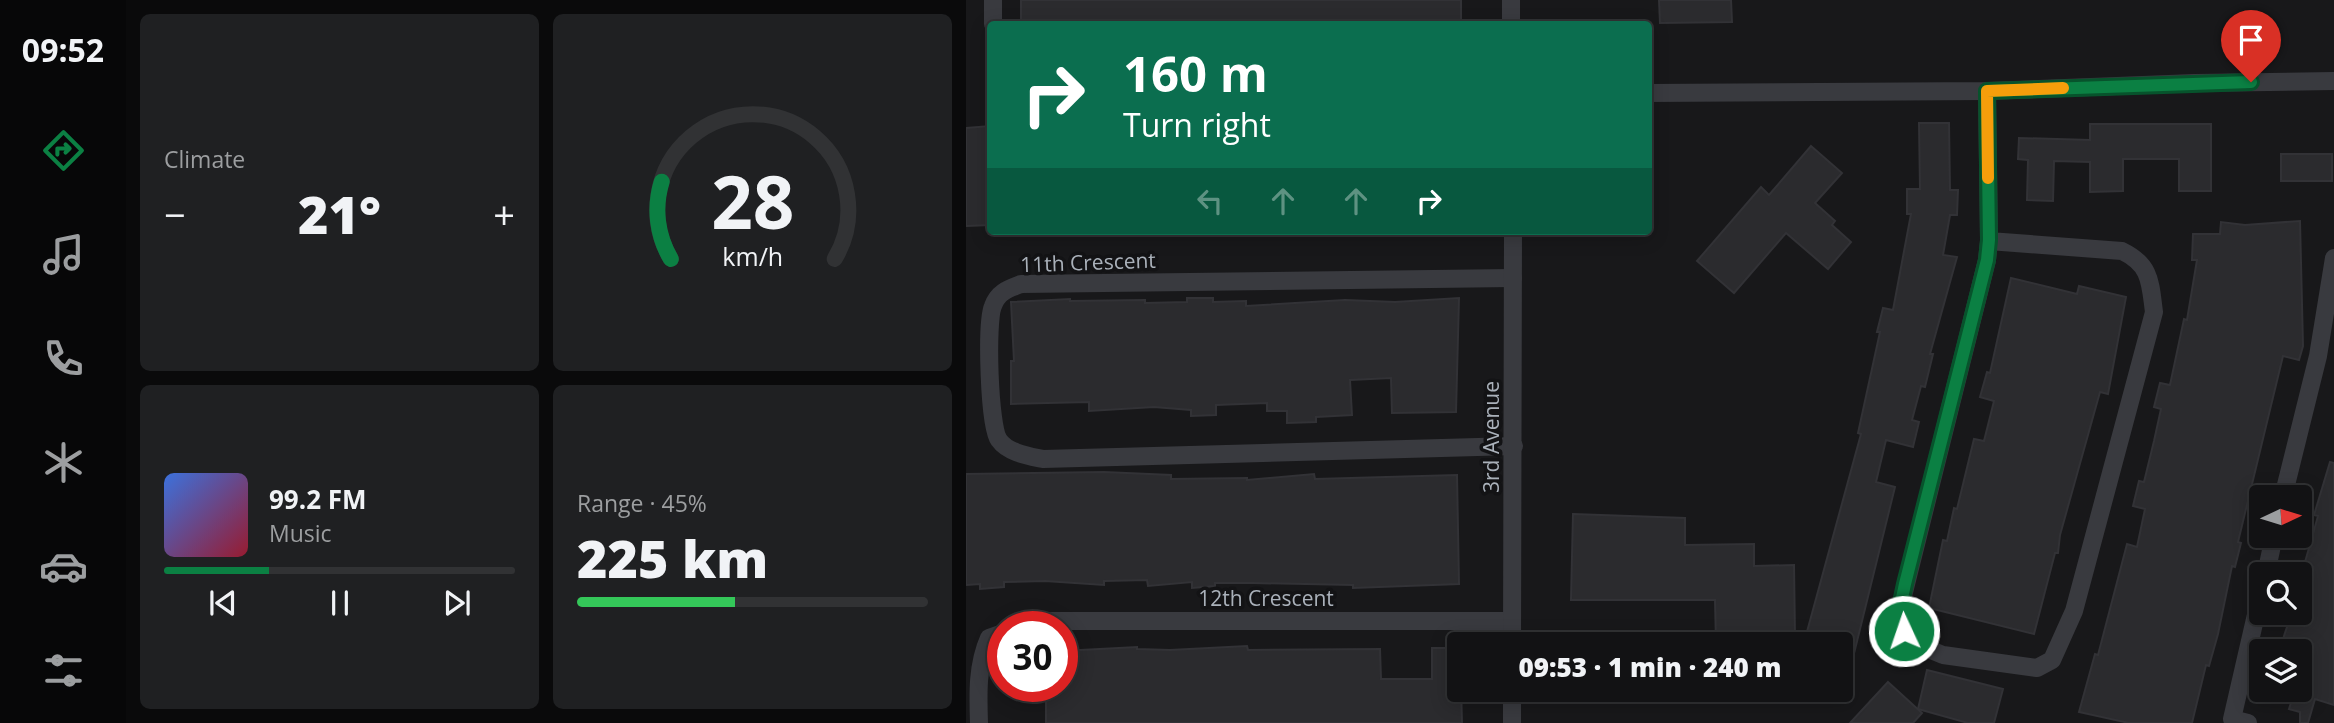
<!DOCTYPE html>
<html lang="en">
<head>
<meta charset="utf-8">
<style>
  :root { --surface:#121214; --page:#1f2022; --text:#f1f3f6; --muted:#9c9ea0; --line:#313234; --accent:#0b8043 }
  body { margin:0; font-family:"Open Sans",sans-serif; background:var(--page); color:var(--text); height:100vh; display:flex; flex-direction:column; font-size:26px; white-space:nowrap }
  * { box-sizing:border-box; margin:0 }
  p { font-size:23px; color:var(--muted) }
  .icon { flex:none; width:38px; height:38px; fill:none; stroke:currentColor; stroke-width:2; stroke-linecap:round; stroke-linejoin:round }
  .map { position:relative; flex:1; overflow:hidden }
  .side { display:flex; flex-direction:column; gap:14px; padding:14px; background:#0a0a0b; width:840px }
  .side>* { flex:none }
  .banner { position:absolute; left:21px; top:21px; width:665px; height:214px; border-radius:7px; box-shadow:0 4px 18px #0003,0 0 0 2px var(--line); background:#0b6e4f; color:#fff; overflow:hidden }
  .needle { width:46px; rotate:86deg }
  .tools { position:absolute; left:1283px; top:485px; display:grid; gap:14px }
  .tools a { display:grid; place-items:center; width:63px; height:63px; border-radius:7px; background:var(--surface); box-shadow:0 4px 18px #0003,0 0 0 2px var(--line); font-size:35px }
  .speed { position:absolute; left:21px; top:611px; display:flex; gap:14px; font-size:35px; font-weight:700; text-align:center }
  .speed>* { display:grid; place-content:center; width:91px; height:91px; border-radius:50%; background:var(--surface); box-shadow:0 4px 18px #0003,0 0 0 2px var(--line); line-height:1 }
  .speed .limit { border:10px solid #d22; background:#fff; color:#111 }
  .pin { position:absolute; display:grid; place-items:center; width:60px; height:60px; color:#fff; margin:-72px -30px; border-radius:50% 50% 50% 0; rotate:-45deg; box-shadow:0 0 7px #0007 }
  .pin .icon { rotate:45deg }
  .me { position:absolute; width:77px; margin:-38px; rotate:357deg; stroke-linejoin:round; filter:drop-shadow(0 0 5px #0008) }
  .turn { display:flex; align-items:center; gap:24px; height:147px; padding:0 21px; font-size:32px }
  .turn .icon { width:91px; height:91px; stroke-width:2.5 }
  .turn b { display:block; font-size:49px; line-height:60px }
  .lanes { display:flex; align-items:center; height:66px; padding:0 21px; background:#0003; justify-content:center; gap:35px; direction:ltr }
  .lanes .off { opacity:.35 }
  .big { font-size:52px; font-weight:800; line-height:1.1 }
  .side .tile { flex:1; display:flex; flex-direction:column; justify-content:center; gap:10px; min-width:0; padding:0 24px; border-radius:10px; background:var(--page) }
  .side .dial { align-items:center; gap:0 }
  .dial svg { height:182px; overflow:visible; fill:none; stroke:var(--line); stroke-width:7; stroke-linecap:round; text-anchor:middle }
  .dial text { fill:var(--text); stroke:none }
  .song { display:flex; align-items:center; gap:21px }
  .cover { width:84px; height:84px; border-radius:10px; background:linear-gradient(135deg,hsl(220 70% 55%),hsl(350 70% 35%)) }
  .played { height:7px; border-radius:4px; background:linear-gradient(90deg,var(--accent) 30%,var(--line) 30%) }
  .keys { display:flex; justify-content:space-around; direction:ltr }
  .heat { display:flex; justify-content:space-between; align-items:center; font-size:38px; direction:ltr }
  .charge { height:10px; border-radius:5px; background:linear-gradient(90deg,#34c759 45%,var(--line) 0) }
  .side .tiles { flex:1; display:grid; gap:14px; grid-template-columns:repeat(2,1fr) }
  .trip { position:absolute; left:481px; top:632px; width:406px; height:70px; border-radius:7px; background:var(--surface); box-shadow:0 4px 18px #0003,0 0 0 2px var(--line); font-weight:800; line-height:70px; text-align:center }
  main { display:flex; flex:1; min-height:0 }
  .tabs { display:flex; flex-direction:column; width:126px; justify-content:space-around; align-items:center; background:#070708; color:var(--muted) }
  .tabs .icon { width:49px; height:49px }
  .tabs .on { color:var(--accent) }
  .tabs b { font-size:32px; color:var(--text) }
  .map>svg:first-child { display:block }
  .building { fill:#2b2b2e; stroke:#323236; stroke-width:2 }
  .lines { fill:none; stroke-linecap:round; stroke-linejoin:round }
  .minor { stroke:#393a3f; stroke-width:18 }
  .route-casing { stroke:#07532c; stroke-width:18 }
  .route { stroke:#0b8043; stroke-width:12 }
  .slow { stroke:#f59e0b; stroke-width:12 }
  .labels { text-anchor:middle; dominant-baseline:central; stroke-width:7; stroke-linejoin:round; paint-order:stroke }
  .street-label { font-size:21px; fill:#aab1ba; stroke:#131315 }
</style>
</head>
<body>
<main>
<nav class="tabs">
<b>09:52</b>
<svg class="icon on" aria-label="directions" viewBox="0 0 24 24"><path d="M12 3l9 9-9 9-9-9zM9 14v-3h6M13 9l2 2-2 2"/></svg>
<svg class="icon" aria-label="music" viewBox="0 0 24 24"><path d="M9 18V5l10-2v13"/><circle cx="6" cy="18" r="3"/><circle cx="16" cy="16" r="3"/></svg>
<svg class="icon" aria-label="phone" viewBox="0 0 24 24"><path d="M5 4h4l2 5-3 2q2 4 5 5l2-3 5 2v4C11 20 4 13 5 4z"/></svg>
<svg class="icon" aria-label="climate" viewBox="0 0 24 24"><path d="M12 3v18M4 7l16 10M4 17L20 7"/></svg>
<svg class="icon" aria-label="car" viewBox="0 0 24 24"><path d="M5 17H2v-5l4-1 3-4h7l3 4 3 1v5h-3M9 17h6M6 11h13"/><circle cx="7" cy="17" r="2"/><circle cx="17" cy="17" r="2"/></svg>
<svg class="icon" aria-label="filters" viewBox="0 0 24 24"><path d="M4 7h16M4 17h16"/><circle cx="9" cy="7" r="2"/><circle cx="15" cy="17" r="2"/></svg>
</nav>
<section class="side">
<div class="tiles">
<div class="tile"><p>Climate</p>
<div class="heat"><a>−</a><b class="big">21°</b><a>+</a></div>
</div>
<div class="tile dial"><svg viewBox="0 0 100 80">
<path d="M14 69A42 42 0 1 1 86 69"/>
<path d="M14 69A42 42 0 0 1 10 35" stroke="#0b8043"/>
<text x="50" y="56" font-size="32" font-weight="700">28</text>
<text x="50" y="72" font-size="11">km/h</text>
</svg></div>
<div class="tile">
<div class="song"><i class="cover"></i><div><b>99.2 FM</b><p>Music</p></div></div>
<div class="played"></div>
<div class="keys"><svg class="icon" aria-label="previous" viewBox="0 0 24 24"><path d="M18 5L8 12l10 7zM5 5v14"/></svg><svg class="icon" aria-label="pause" viewBox="0 0 24 24"><path d="M8 5v14M16 5v14"/></svg><svg class="icon" aria-label="next" viewBox="0 0 24 24"><path d="M6 5l10 7-10 7zM19 5v14"/></svg></div>
</div>
<div class="tile"><p>Range · 45%</p><b class="big">225 km</b><div class="charge"></div></div>
</div>
</section>
<div class="map">
<svg width="1368" height="723" viewBox="0 0 1368 723">
  <rect width="100%" height="100%" fill="#18181a"/>
  <!-- building -->
  <g class="building">
    <rect x="55" y="0" width="440" height="24"/>
    <path d="M693,0H765L766,22L694,23Z"/>
    <path d="M953,123H983L984,190H992L991,215H984L977,255L991,257L964,354H967L959,387L955,386L946,420L953,422L947,447L920,440L910,482L929,487L882,678L875,677V644H858L839,639L895,434L892,433L914,332H911L917,308L927,310L945,214H941V189H954Z"/>
    <path d="M1124,124H1245V191H1213V159H1157V191L1124,192V162L1088,161L1087,201L1061,200L1062,160L1052,159L1053,138L1124,140Z"/>
    <path d="M24,126V225L0,226V128Z"/>
    <path d="M845,146L876,173L849,203L869,221L866,225L885,242L862,269L820,233L768,293L731,261L795,187L803,195Z"/>
    <rect x="1315" y="154" width="51" height="27"/>
    <path d="M1334,221L1337,346L1333,360L1317,356L1272,542L1275,543L1269,567L1266,566L1252,634L1243,666L1240,665L1226,723H1163L1113,712L1129,654L1132,655L1161,544L1171,547L1179,509L1167,506L1173,481L1178,482L1188,441L1195,409L1188,407L1194,383L1204,385L1218,319L1221,320L1231,260H1226L1227,234H1254L1255,222L1279,225Z"/>
    <path d="M1045,278L1111,294L1113,286L1160,297L1142,394L1134,392L1094,535L1092,553H1089L1068,634L963,608L977,540L981,541L988,508L991,509L1008,439L1018,441L1028,401L1014,397L1021,372L1024,373Z"/>
    <path d="M221,298H247V302L280,301V306L379,300L429,302L493,298L490,412L426,413L425,378L384,380L386,415L350,417V422L321,423V411H301V403L250,405V415L225,416V410L188,407L123,411V402L45,404V361H48L45,302L104,299V301L179,300V303L221,302Z"/>
    <path d="M1364,462L1368,463V705L1349,699L1342,723H1334V712L1323,709L1329,690H1334V651H1313L1326,612H1334V580L1352,516L1348,515Z"/>
    <path d="M138,472L205,475V479L281,478V480L348,474L349,479L491,475L493,584L387,588V585L287,583H249V586L226,588V582L182,586L181,580L138,581V585L79,581L38,582V587L14,589V584L0,585V474Z"/>
    <path d="M607,514L719,518V545L788,544V566L828,565L829,637L816,634V644H750L749,600H605Z"/>
    <path d="M281,646L282,650L414,649L415,679H466V648H494L496,723H80V686H96V651L171,647V649L204,650Z"/>
    <path d="M961,670L1037,689L1028,723H1002L952,709Z"/>
    <path d="M922,682L956,713L947,723H884Z"/>
  </g>
  <g class="lines">
    <!-- minor -->
    <g class="minor">
      <path d="M545,0V24"/>
      <path d="M27,24V0"/>
      <path d="M1021,91L1023,241L1021,260L933,612L938,631L950,644L977,655L1071,668L1086,660L1108,611L1188,312C1184,282 1185,265 1156,251L1023,241"/>
      <path d="M682,93L1021,91L1229,83L1368,81"/>
      <path d="M547,278L55,284C42,289 32,292 27,306C20,322 23,427 33,440C42,453 63,456 77,459L548,446"/>
      <path d="M1317,497L1352,356L1368,258"/>
      <path d="M1300,574L1308,536"/>
      <path d="M55,626L87,621H546"/>
      <path d="M546,644L547,231"/>
      <path d="M13,723C12,694 11,665 23,638L37,633"/>
      <path d="M546,723V690"/>
      <path d="M1282,723L1266,719L1295,593"/>
    </g>
  </g>
  <g class="lines">
    <!-- route casing -->
    <g class="route-casing">
      <path id="route" d="M938,631L933,612L939,584L1021,260L1023,240L1021,91L1285,82"/>
    </g>
    <!-- route -->
    <use href="#route" class="route"/>
    <!-- slow -->
    <path class="slow" d="M1022,178L1021,91L1097,88"/>
  </g>
  <g class="labels">
    <!-- street labels -->
    <g class="street-label">
      <text transform="translate(122 262) rotate(-2)">11th Crescent</text>
      <text transform="translate(525 437) rotate(-90)">3rd Avenue</text>
      <text x="300" y="598">12th Crescent</text>
    </g>
  </g>
</svg>
<div class="tools">
<a><svg class="needle" viewBox="-14 -14 28 28"><path d="M0-13l5 13h-10z" fill="#e53935"/><path d="M0 13l5-13h-10z" fill="#9c9ea0"/></svg></a>
<a><svg class="icon" aria-label="search" viewBox="0 0 24 24"><circle cx="10" cy="10" r="6"/><path d="M15 15l6 6"/></svg></a>
<a><svg class="icon" aria-label="layers" viewBox="0 0 24 24"><path d="M12 4l9 5-9 5-9-5zM3 14l9 5 9-5"/></svg></a>
</div>
<div class="speed"><div class="limit">30</div></div>
<div class="pin" style="left:1285px;top:82px;background:#d93025"><svg class="icon" aria-label="arrive" viewBox="0 0 24 24"><path d="M6 21V4h12l-3 4 3 4H6"/></svg></div>
<svg class="me" style="left:938px;top:631px" viewBox="-20 -20 40 40"><circle r="17" fill="#0b8043" stroke="#fff" stroke-width="3"/><path d="M0-11L8 9 0 5-8 9z" fill="#fff"/></svg>
<div class="trip">09:53 · 1 min · 240 m</div>
<div class="banner">
<div class="turn"><svg class="icon" aria-label="right" viewBox="0 0 24 24"><path d="M7 20v-9h11M14 6l5 5-5 5"/></svg><div><b>160 m</b>Turn right</div></div>
<div class="lanes"><svg class="icon off" aria-label="left" viewBox="0 0 24 24"><path d="M17 20v-9H6M10 6l-5 5 5 5"/></svg><svg class="icon off" aria-label="ahead" viewBox="0 0 24 24"><path d="M12 20V5M6 11l6-6 6 6"/></svg><svg class="icon off" aria-label="ahead" viewBox="0 0 24 24"><path d="M12 20V5M6 11l6-6 6 6"/></svg><svg class="icon" aria-label="right" viewBox="0 0 24 24"><path d="M7 20v-9h11M14 6l5 5-5 5"/></svg></div>
</div>
</div>
</main>
</body>
</html>
